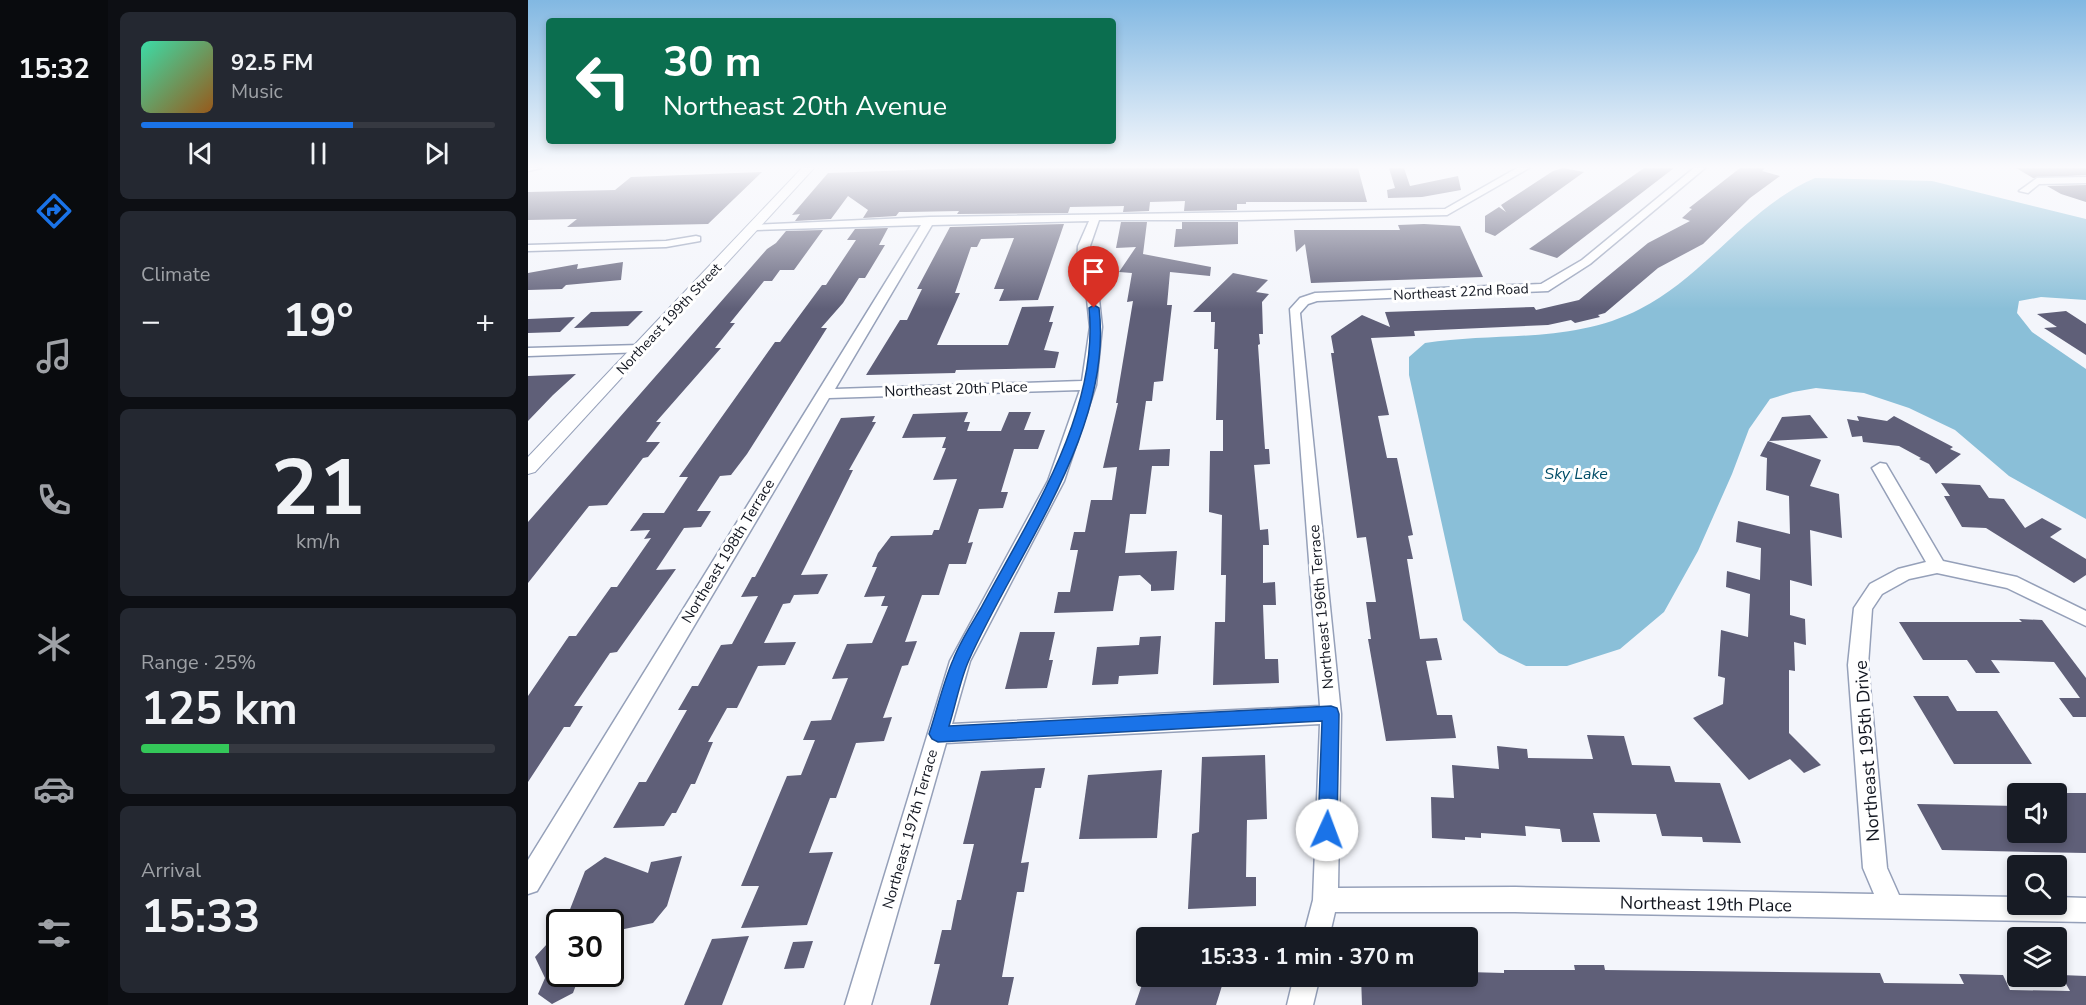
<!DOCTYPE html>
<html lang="en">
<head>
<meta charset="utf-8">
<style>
  :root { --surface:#171b24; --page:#242831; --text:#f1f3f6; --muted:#9ea1a6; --line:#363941; --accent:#1a73e8 }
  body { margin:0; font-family:"Nunito Sans",sans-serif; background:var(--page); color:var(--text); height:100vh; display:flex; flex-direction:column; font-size:22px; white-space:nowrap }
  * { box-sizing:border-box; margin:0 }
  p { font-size:20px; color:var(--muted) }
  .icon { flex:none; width:33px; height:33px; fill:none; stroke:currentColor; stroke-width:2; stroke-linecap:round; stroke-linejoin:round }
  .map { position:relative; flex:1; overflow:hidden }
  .sheet { display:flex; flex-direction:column; gap:12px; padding:12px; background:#0d0f14; width:420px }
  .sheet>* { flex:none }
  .top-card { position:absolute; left:18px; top:18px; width:570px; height:126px; border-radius:6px; box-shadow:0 3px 9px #0003; background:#0b6e4f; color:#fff; overflow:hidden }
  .controls { position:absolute; left:1479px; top:783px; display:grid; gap:12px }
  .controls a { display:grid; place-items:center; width:60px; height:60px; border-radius:6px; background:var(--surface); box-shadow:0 3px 9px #0003; font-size:30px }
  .speed { position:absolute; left:18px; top:909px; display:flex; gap:12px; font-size:30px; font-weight:700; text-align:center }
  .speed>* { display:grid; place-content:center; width:78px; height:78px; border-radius:50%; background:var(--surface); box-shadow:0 3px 9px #0003; line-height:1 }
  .speed .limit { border:3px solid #111; border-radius:9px; background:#fff; color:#111 }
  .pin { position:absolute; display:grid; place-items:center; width:51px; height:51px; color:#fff; margin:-62px -26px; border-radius:50% 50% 50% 0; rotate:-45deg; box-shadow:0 0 6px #0007 }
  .pin .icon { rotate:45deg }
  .me { position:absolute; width:66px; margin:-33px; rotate:2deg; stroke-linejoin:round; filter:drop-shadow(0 0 4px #0008) }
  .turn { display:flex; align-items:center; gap:21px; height:126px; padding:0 18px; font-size:27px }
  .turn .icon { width:78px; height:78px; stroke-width:2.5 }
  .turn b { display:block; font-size:42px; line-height:51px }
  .big { font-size:45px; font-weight:700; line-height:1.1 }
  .sheet .widget { flex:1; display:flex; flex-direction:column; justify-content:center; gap:9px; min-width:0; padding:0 21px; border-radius:9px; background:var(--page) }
  .sheet .dial { align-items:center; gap:0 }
  .dial b { font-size:78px; line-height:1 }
  .song { display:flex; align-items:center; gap:18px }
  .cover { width:72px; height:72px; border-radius:9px; background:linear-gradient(135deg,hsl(160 70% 55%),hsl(30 70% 35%)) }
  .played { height:6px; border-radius:3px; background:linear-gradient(90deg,var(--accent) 60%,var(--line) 60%) }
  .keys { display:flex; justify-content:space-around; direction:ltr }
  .heat { display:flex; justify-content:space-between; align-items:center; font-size:33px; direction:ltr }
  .charge { height:9px; border-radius:4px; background:linear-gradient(90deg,#34c759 25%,var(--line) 0) }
  .trip { position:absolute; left:608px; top:927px; width:342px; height:60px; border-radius:6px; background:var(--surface); box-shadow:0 3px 9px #0003; font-weight:700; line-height:60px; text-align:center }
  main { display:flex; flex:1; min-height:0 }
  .dock { display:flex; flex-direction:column; width:108px; justify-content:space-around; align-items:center; background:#090b0e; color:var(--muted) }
  .dock .icon { width:42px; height:42px }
  .dock .active { color:var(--accent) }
  .dock b { font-size:27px; color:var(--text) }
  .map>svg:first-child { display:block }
  .water { fill:#8abfd8 }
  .building { fill:#5f5f78 }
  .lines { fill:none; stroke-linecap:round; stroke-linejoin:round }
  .minor-casing { stroke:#95a0b9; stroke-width:3 }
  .tertiary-casing { stroke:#95a0b9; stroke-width:2 }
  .minor { fill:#fff; fill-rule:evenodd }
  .tertiary { fill:#fff; fill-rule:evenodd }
  .route { fill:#1a73e8; stroke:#114b97; stroke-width:1.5 }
  .labels { text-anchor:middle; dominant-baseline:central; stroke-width:6; stroke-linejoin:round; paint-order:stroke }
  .far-street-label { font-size:14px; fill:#121620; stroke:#fff }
  .street-label { font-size:15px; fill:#121620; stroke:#fff }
  .water-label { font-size:16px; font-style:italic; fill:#004c66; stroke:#fff }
  .near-street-label { font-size:18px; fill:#121620; stroke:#fff }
</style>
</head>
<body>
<main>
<nav class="dock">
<b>15:32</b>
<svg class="icon active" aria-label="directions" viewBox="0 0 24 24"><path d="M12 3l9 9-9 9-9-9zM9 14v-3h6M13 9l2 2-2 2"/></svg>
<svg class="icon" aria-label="music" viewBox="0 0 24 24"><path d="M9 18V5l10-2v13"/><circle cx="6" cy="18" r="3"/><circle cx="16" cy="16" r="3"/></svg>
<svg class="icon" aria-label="phone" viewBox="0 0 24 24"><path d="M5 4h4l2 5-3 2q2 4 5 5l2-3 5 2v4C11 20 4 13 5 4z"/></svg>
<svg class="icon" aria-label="climate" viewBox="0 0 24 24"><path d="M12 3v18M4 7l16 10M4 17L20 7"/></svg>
<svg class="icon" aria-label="car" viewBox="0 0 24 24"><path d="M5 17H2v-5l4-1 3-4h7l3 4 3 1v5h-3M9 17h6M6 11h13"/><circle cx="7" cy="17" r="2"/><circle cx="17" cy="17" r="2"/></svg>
<svg class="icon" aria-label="filters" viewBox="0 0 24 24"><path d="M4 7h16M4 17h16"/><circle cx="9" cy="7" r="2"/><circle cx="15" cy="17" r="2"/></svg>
</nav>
<section class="sheet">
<div class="widget">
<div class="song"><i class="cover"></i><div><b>92.5 FM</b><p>Music</p></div></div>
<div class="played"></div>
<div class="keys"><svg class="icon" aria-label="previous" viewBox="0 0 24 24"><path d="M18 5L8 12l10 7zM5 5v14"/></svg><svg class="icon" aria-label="pause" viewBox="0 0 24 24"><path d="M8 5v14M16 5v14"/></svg><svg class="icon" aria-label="next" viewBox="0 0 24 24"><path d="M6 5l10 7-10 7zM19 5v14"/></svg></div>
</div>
<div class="widget"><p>Climate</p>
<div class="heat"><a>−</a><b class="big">19°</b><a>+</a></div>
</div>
<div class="widget dial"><b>21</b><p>km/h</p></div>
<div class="widget"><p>Range · 25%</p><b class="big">125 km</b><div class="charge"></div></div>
<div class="widget"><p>Arrival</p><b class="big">15:33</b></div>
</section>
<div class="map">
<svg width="1558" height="1005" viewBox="0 0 1558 1005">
  <rect width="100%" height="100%" fill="#f3f5fb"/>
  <!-- water -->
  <path class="water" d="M1287,178L1404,181L1558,219V300L1513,297L1491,301L1489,313L1504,332L1558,369V519L1481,476L1427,430L1381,408L1336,393L1288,388L1265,392L1242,399L1221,429L1204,474L1170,551L1136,612L1092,649L1039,666H998L971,653L935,620L881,375V357L897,343C969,332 1045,344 1112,309C1177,276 1220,207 1287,178Z"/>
  <!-- building -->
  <g class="building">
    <path d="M439,168H830L839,202H718V204H709V210L656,211L657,201L622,202L621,211L595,212L596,206L542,207L540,213L429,214L431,211L379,212H371L368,216L335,218L340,210L320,196L303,219L267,221L272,214L264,215L300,173Z"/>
    <path d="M861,168H876L882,186L930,176L933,190L894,197L860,198L859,190L867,188Z"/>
    <path d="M1035,168L1056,172L967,236L957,232V216L971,207L978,212L973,205L1025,171Z"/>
    <path d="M1116,168H1146L1029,258L1001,249Z"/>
    <path d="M1212,168H1237L1234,171L1252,176L1222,198L1175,244L1130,268L1077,313L1070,315L1072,317L1047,323L1043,320L1020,325L886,331L887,336L843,338L861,415L850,416L859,458H869L885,535L880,536L885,559H879L892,639L909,638L914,660L898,661L909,715H924L928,738L858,741L840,639H843L838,602H848L838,537L829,538L803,353H806L803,336L834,315L862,327L857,312L1006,307L1008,310L1051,300L1120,243L1162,221L1154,218L1164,209L1161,208Z"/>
    <path d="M1488,168H1558V175L1505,178Z"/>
    <path d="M234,172L180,224L39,227L49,219L0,220V192L87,190L103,177Z"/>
    <path d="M1558,185V202L1533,194L1519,186Z"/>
    <path d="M593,222H619L615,254L683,267L682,276L642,272L639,305H644L635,381L626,382L624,401H618L611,450L642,449L641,466H624L618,514H602L597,553L649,551L646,590L623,591V585L612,575L591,576L585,611L526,613L530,592H542L550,550H542L546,532H557L563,500H584L589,467L575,468L590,403H588L605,301L599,302L604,273L591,272L608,247L588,248Z"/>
    <path d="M654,222H710V244L646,247L648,229H654Z"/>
    <path d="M536,224L510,300L471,301L476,289H466L486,238L453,239L449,247H443L427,293H432L409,345H480L494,307L526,306L521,322H525L516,350L531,352L527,368L428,370L427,373L338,375L372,320H379L394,289H389L422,227Z"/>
    <path d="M896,224L932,226L955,277L783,283L777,244L768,252L766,230H872L870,225Z"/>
    <path d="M360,228L351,245H357L337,278H331L315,303L293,328H299L219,454L203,475L192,476L169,511H183L173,527L156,528L128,570L148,569L89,652L82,653L46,706H55L42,727H36L0,782V696L41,636H48L83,587H89L123,538L116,539L122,530L102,531L115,513H136L160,477H151L247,342H252L294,285H298L328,240H319L327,229Z"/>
    <path d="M295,230L266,270H252L244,281H236L202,323H207L187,348H193L128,422H133L118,442H132L120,457L115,458L79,505L61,506L0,583V522L239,249L248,243L258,231Z"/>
    <path d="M95,262L93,280L38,285L34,289L0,290V273L50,264L49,269Z"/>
    <path d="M705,273L740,280L728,292L741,294L734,302L735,334H731L732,344L730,345L737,449H741L742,464L726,465L732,530L740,529L741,545H735V583L747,582L748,605H735L737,659H750L751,683L685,685L687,622H697L698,575H693L694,515L681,512L682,451H695V420H688L690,349H686L687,322H683V312H665Z"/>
    <path d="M115,311L100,326L46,328L63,312Z"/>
    <path d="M1538,311L1558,324V355L1516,328L1529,327L1509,314Z"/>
    <path d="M47,317L32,332L0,333V319Z"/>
    <path d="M48,374L25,395L0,421V376Z"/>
    <path d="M440,412L436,422H442L439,431H473L481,412H503L496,430H517L510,449H486L473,492H480L475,508L451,509L440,543L445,542L438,564H421L411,595H394L377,642L389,641L380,665L374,666L355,718L364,717L356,741L328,743L308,798H302L281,853L305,852L279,925L213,928L231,886H213L259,776L273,775L287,740H275L283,721L303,720L320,678L304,679L319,644L344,643L360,606H353L357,596L336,597L349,567H344L350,553L363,536L404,535L406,530H411L429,479L405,480L418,448H414L418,437L374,438L385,414Z"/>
    <path d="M1282,415L1300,438L1241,441L1254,417Z"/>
    <path d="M347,416L344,422H348L321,470H325L273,575L300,574L290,594L266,595L262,603L255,604L236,643L268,642L257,665L230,666L209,708H199L180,742H185L167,784H163L148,813H144L136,826L85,828L111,782H118L159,710H150L164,686H170L193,645L204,644L230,596L213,597L224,577H227L313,418Z"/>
    <path d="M1329,416L1359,421L1366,416L1425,447L1422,449L1433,454L1408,474L1401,464L1391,459L1393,458L1371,446L1335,442L1334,436L1324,437L1319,419L1331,421Z"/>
    <path d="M1240,441L1293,460L1282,486L1311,494L1314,538L1282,530L1284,586L1262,580V615L1277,619L1278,645L1266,642L1267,671L1261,670V733L1293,765L1276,773L1262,759L1221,780L1165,718L1195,704L1197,678L1190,676L1193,630L1220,637L1222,594L1198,587L1199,571L1232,580L1233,548L1208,542L1210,521L1262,534L1261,496L1238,490L1239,458L1232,456Z"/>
    <path d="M1413,483L1452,485L1461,498L1476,499L1497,528L1514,518L1534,529L1522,537L1558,559V575L1546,583L1458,528L1434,527L1416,496H1422Z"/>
    <path d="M1491,619L1514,620L1558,678V717H1545L1531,698H1552L1526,662L1463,660L1472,673H1448L1439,660H1395L1371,622H1494Z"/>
    <path d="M492,632H527L521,660H525L519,688L477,689Z"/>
    <path d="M633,636L630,674L591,676L590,684L564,685L569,647L611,645L612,637Z"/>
    <path d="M1385,696H1420L1429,711H1469L1504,764H1426Z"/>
    <path d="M1059,735L1096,736L1104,765L1142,766L1147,782L1192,783L1213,843L1175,842L1174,837L1134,836L1128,814L1065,813L1072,842H1034L1032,829L997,826L998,836L953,833V838L937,837V840L904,838L903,797L926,798L924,765L971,769L969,746L999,749L1000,758L1065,759Z"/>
    <path d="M737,755L739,819L719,820L718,877H728V906L660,909L664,834L671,832L674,757Z"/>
    <path d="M517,768L513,788H507L493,863L501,862L496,892H489L474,977H486L480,1005H402L412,964H406L414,930H423L429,900H433L446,844H435L453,771Z"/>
    <path d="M634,770L629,838L551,839L560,775Z"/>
    <path d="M1558,793V853L1414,850L1389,804L1490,806V832H1528V793Z"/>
    <path d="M154,856L139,906L125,923L82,932V922H37L57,871L77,857L120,873L123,862Z"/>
    <path d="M32,930V974H52L45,993L24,1004L10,994L17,978L7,957Z"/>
    <path d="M221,936L194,1005H156L184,939Z"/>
    <path d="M285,941L276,968L256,969L265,942Z"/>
    <path d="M1046,965H1076L1077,970L1352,973L1356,983L1436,984L1431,974L1475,975L1482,990L1542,991L1533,975L1558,976V1005H834L833,976H939V972L976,973V970H1047Z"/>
    <path d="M617,976H637L653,981L655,976H697L688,1005H607Z"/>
  </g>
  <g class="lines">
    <!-- minor casing -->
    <g class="minor-casing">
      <g id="minor">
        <path d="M0,168H13L0,171Z"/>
        <path d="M989,168H1001L919,215L714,220H571L562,246L561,267L570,290L574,327L568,385L536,481L442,661L424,724L792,706L762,309L772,298L787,293L1013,284L1054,260L1166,168H1177L1062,264L1020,291L789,301L780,304L772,313L813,714L810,888L987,887L1346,894L1335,868L1320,665L1326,608L1342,584L1370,569L1398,562L1344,468L1352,463L1358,464L1415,561L1489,577L1558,611V626L1479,588L1409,573L1381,579L1354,594L1344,609L1340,665L1359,868L1371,895L1490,897V904H1528V897L1558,898V922L987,912H807L801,938H775L785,900L792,724L418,743L343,1005H317L422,661L520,481L552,390L301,398L9,891L0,894V860L393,225L228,230L223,227L224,225L402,217L917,209ZM561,221L550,246L549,267L558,290L562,327L554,381L307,389L404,225Z"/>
        <path d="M1558,177V183L1511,184L1500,193L1491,191L1509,178Z"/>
        <path d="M168,236L172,237V241L138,247L0,251V245L138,241Z"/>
        <path d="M112,345L117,346V352L0,356V348Z"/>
        <path d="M766,976H792L785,1005H759Z"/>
      </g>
    </g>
    <!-- tertiary casing -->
    <g class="tertiary-casing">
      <path id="tertiary" d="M274,168H286L7,472L0,474V457Z"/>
    </g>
    <!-- minor -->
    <use href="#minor" class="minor"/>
    <!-- tertiary -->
    <use href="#tertiary" class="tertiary"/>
  </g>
  <!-- sky -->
  <linearGradient id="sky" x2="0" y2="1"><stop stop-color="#82b8e2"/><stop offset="0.54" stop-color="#fafafd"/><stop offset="1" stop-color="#fafafd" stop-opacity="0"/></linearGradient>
  <rect width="1558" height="309" fill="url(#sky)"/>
  <!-- route -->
  <path class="route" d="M566,305L571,308C586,430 488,554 441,660C432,680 428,704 421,726L803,706L809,708L811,714L809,830L806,837L799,839L792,837L790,830L794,721L410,742L404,739L401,734C409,710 415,683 425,660C432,642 443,625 453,608C500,520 572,412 561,308Z"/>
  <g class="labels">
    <!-- far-street labels -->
    <g class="far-street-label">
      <text transform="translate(933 292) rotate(-3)">Northeast 22nd Road</text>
      <text transform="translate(141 319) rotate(-47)">Northeast 199th Street</text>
    </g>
    <!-- street labels -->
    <g class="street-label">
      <text transform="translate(428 389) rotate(-2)">Northeast 20th Place</text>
      <text transform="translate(200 551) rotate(-59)">Northeast 198th Terrace</text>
      <text transform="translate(793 607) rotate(-95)">Northeast 196th Terrace</text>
      <text transform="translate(382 829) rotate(-74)">Northeast 197th Terrace</text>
    </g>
    <!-- water labels -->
    <g class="water-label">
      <text x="1048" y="474">Sky Lake</text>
    </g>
    <!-- near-street labels -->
    <g class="near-street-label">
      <text transform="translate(1339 751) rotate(-94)">Northeast 195th Drive</text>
      <text transform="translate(1178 904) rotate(1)">Northeast 19th Place</text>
    </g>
  </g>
</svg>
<div class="controls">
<a><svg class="icon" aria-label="sound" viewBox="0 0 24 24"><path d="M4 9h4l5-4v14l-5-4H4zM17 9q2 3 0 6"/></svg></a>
<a><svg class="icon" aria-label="search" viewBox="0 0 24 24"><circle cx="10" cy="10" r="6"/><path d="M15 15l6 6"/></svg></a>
<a><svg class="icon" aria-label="layers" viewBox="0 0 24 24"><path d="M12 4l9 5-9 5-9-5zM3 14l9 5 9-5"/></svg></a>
</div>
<div class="speed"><div class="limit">30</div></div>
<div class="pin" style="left:566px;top:308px;background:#d93025"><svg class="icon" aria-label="arrive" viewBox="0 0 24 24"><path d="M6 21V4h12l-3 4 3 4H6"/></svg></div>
<svg class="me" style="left:799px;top:830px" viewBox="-20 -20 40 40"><circle r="19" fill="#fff"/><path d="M0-13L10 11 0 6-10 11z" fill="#1a73e8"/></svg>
<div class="trip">15:33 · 1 min · 370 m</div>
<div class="top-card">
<div class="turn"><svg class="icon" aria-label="left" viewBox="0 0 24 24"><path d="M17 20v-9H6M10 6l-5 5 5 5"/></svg><div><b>30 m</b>Northeast 20th Avenue</div></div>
</div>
</div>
</main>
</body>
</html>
